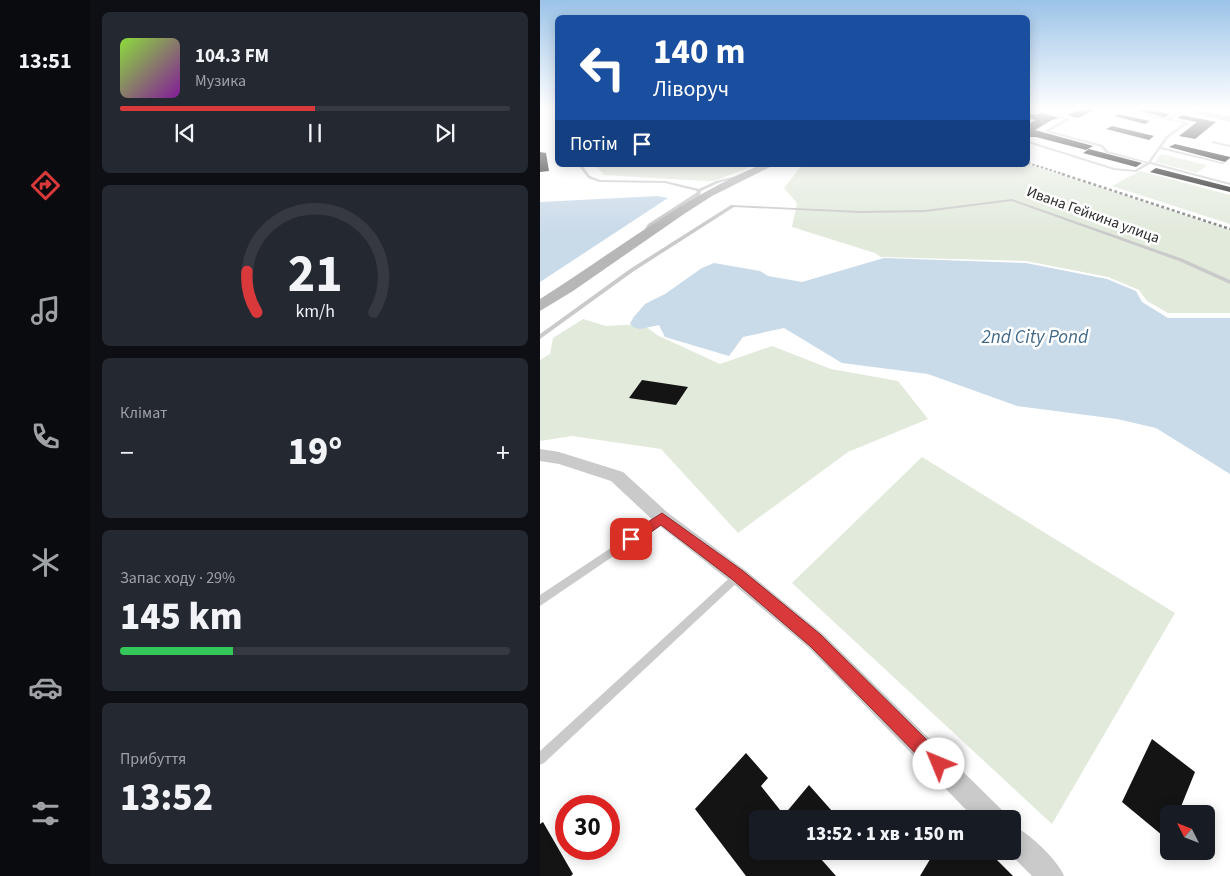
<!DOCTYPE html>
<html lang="uk">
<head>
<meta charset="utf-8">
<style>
  :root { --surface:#171b24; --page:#242831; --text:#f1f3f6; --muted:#9ea1a6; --line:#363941; --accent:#da393b }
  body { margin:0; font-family:"Source Sans 3",sans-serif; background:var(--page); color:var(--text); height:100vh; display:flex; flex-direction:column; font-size:19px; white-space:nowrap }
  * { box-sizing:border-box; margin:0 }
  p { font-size:16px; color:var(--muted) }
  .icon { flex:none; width:28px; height:28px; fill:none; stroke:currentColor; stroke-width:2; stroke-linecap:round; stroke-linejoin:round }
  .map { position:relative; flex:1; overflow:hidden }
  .panel { display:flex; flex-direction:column; gap:12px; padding:12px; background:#0d0f14; width:450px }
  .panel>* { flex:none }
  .banner { position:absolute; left:15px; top:15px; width:475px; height:152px; border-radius:8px; box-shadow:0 2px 12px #0003; background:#1a4fa0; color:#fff; overflow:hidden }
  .needle { width:32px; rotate:312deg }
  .controls { position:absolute; left:620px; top:805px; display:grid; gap:10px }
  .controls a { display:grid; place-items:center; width:55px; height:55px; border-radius:8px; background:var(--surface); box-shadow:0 2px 12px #0003; font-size:25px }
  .speed { position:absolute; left:15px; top:795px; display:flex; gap:10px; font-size:25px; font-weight:700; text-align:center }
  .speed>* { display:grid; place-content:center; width:65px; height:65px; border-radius:50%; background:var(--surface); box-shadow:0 2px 12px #0003; line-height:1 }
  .speed .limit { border:8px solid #d22; background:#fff; color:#111 }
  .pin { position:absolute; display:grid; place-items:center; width:42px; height:42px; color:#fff; margin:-21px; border-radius:10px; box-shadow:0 2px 8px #0006 }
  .me { position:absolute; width:55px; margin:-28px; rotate:315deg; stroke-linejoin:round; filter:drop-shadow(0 0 4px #0008) }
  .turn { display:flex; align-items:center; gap:18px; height:105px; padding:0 15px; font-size:22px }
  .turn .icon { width:65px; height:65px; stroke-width:2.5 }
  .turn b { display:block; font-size:35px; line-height:42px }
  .then { display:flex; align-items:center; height:48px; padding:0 15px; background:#0003; gap:10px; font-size:19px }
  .big { font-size:38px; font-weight:800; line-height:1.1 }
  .panel .card { flex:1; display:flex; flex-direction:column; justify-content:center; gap:8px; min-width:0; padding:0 18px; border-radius:8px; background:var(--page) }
  .panel .dial { align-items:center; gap:0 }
  .dial svg { height:130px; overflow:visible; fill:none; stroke:var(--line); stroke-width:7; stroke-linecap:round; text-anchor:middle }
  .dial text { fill:var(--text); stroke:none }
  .song { display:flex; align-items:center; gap:15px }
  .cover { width:60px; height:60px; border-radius:8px; background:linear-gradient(135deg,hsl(90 70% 55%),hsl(290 70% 35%)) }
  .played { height:5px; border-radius:2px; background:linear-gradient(90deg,var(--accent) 50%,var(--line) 50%) }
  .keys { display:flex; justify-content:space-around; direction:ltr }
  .heat { display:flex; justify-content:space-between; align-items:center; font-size:28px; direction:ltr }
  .charge { height:8px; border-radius:4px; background:linear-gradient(90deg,#34c759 29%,var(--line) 0) }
  .trip { position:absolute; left:209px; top:810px; width:272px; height:50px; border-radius:8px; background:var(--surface); box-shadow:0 2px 12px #0003; font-weight:800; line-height:50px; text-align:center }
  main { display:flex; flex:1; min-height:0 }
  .dock { display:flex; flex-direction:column; width:90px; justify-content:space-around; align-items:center; background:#090b0e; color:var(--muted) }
  .dock .icon { width:35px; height:35px }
  .dock .selected { color:var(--accent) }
  .dock b { font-size:22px; color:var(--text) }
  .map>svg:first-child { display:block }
  .green { fill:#e2eadc }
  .water { fill:#c9dae9 }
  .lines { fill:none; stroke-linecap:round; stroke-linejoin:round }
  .river { fill:#c9dae9; fill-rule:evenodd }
  .building { fill:#141414 }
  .lane { fill:#cacaca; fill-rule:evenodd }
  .street { fill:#cacaca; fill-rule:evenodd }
  .secondary { fill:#b7b7b7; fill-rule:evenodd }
  .rail-far1 { stroke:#828282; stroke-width:2; stroke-dasharray:2.5 2; stroke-linecap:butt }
  .rail { stroke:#828282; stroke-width:2.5; stroke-dasharray:3 2.5; stroke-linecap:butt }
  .route { fill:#da393b; stroke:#8e2526 }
  .labels { text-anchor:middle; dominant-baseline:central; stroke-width:5; stroke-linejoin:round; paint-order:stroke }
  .far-street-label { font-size:15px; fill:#2d2d2d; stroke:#fff }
  .water-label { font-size:19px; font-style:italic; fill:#41698a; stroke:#fff }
</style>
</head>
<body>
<main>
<nav class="dock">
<b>13:51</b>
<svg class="icon selected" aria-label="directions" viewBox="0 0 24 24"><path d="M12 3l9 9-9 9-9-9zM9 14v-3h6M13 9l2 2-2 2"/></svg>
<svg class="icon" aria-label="music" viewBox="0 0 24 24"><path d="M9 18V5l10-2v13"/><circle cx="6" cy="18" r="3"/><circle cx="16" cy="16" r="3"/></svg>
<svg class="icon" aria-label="phone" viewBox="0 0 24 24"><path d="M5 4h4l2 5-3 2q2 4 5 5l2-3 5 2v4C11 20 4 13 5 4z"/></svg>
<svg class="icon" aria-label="climate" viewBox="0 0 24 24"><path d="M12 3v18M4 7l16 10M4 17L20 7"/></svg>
<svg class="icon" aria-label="car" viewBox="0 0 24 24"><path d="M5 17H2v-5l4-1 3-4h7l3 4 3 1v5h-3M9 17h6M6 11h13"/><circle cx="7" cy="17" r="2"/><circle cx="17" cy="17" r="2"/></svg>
<svg class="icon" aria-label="filters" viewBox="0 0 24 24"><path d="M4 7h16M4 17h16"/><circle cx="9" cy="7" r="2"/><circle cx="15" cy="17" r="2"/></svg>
</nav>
<section class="panel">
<div class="card">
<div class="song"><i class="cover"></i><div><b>104.3 FM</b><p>Музика</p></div></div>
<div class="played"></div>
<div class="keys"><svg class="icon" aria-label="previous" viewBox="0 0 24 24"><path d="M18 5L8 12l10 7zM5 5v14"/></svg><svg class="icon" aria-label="pause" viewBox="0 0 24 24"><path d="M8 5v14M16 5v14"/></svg><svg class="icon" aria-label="next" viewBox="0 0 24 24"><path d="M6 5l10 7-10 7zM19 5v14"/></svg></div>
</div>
<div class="card dial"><svg viewBox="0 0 100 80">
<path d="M14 69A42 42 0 1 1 86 69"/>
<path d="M14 69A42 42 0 0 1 8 44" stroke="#da393b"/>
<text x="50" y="56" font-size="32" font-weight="700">21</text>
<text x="50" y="72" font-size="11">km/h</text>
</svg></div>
<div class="card"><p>Клімат</p>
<div class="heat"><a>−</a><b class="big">19°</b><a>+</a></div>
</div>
<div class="card"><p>Запас ходу · 29%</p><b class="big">145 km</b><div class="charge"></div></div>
<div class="card"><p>Прибуття</p><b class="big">13:52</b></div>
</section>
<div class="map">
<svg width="690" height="876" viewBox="0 0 690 876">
  <rect width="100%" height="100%" fill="#fff"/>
  <!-- green -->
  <g class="green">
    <path d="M621,154L667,165L657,173L615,162Z"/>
    <path d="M488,164L690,230V313H628L607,301L599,290L568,277L486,261L341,257L335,253L252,227L257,203L244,188L262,165Z"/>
    <path d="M55,165H216L174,181H164L64,175Z"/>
    <path d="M600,171L690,195V224L572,186Z"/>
    <path d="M43,319L66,326L103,324L117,335L180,364L232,346L291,369L358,381L388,419L308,452L198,533L121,449L32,436L0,441V360L10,354L13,338Z"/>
    <path d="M382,457L635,613L512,824L252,583Z"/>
  </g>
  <!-- water -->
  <g class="water">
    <path d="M117,196L128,198L0,282V202Z"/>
    <path d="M344,258L486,263L567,279L596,291L602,302L628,318H690V474L616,428L577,419L477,406L388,374L302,363L244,328L203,337L189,356L125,337L115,317L92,319L105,304L125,294L162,268L174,263L220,271L228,276L262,282Z"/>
  </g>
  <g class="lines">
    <!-- river -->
    <path class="river" d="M151,307L158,309L161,313L158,317L100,329L93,327L90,323L93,319Z"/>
  </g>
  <!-- building -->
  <g class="building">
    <path d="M538,110H555L538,118L527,115Z"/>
    <path d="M595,110H611L630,114L625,117Z"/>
    <path d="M488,113L496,115L501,113L519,118L512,120L495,130L553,146L546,150L496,137H488V124L496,120L488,118Z"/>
    <path d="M578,114L610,121L605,124L574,116Z"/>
    <path d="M642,115L676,122L655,139L639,136L657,122L637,118Z"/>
    <path d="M572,126L614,136L609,140L566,129Z"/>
    <path d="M635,144L690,157V158L685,162L629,147Z"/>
    <path d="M549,149L602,163L596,167L543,153Z"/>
    <path d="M0,152L6,153L9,171L0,172Z"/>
    <path d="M616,168L690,187V192L610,172Z"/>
    <path d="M102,380L148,387L136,405L89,398Z"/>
    <path d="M612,739L655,772L638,814H629L628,840L582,802Z"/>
    <path d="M206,753L228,778L221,786L244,815L269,785L299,819H218V851H287L281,859L296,876H206L155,809Z"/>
    <path d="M3,822L33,874L31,876H0V824Z"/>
    <path d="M395,851H448L473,876H380Z"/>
  </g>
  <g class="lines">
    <!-- lane -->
    <g class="lane">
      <path d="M492,110H496L516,115L528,110H531V111L519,116L529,118V120L510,131L563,145L568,151L608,162L626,136L644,123L581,111L580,110L628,118L643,110H645L631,119L649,123L628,138L622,147L685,163L683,164L620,149L611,162L690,183V185L610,164L596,172L574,170L488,143V141H489L574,168L595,170L606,163L566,153L561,147L506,132V130L525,119Z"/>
      <path d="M672,141L690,145V147L672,143Z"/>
      <path d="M38,165H42L50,176L60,180L125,181L159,189L176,181L201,175L203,176L178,183L161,191L160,195L112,226L106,235H104L102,234L108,224L156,193L157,191L125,183L59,182L48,178Z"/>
      <path d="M472,199L643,259L690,280V284L639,261L472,201L385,212L320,213L194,207L94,271L0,339V334L90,269L191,205L320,211L385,210Z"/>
      <path d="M122,514L125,515L126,518L125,521L0,606V595Z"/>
      <path d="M198,572L201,573L203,576L201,579L4,763L0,765V751L195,573Z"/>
    </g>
    <!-- street -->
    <g class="street">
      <path d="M0,449L19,452L83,472L128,513L205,570L283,634L462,810L465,819H435L269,648L191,582L116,523L71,481L19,464L0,461Z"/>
      <path d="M472,825C488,832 518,860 524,876H492L467,851H472Z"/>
    </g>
    <!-- secondary -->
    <g class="secondary">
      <path d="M641,110H655L690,116V122Z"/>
      <path d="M220,165H234L172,196L144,214L33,291L0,311V299C73,253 140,199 220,165Z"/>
    </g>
    <!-- rail-far1 -->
    <path class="rail-far1" d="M488,163L526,175"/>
    <!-- rail -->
    <path class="rail" d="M522,174L690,229"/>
  </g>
  <!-- sky -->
  <linearGradient id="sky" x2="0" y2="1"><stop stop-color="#9bc3e8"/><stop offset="0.47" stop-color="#fff"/><stop offset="1" stop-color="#fff" stop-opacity="0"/></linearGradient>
  <rect width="690" height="232" fill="url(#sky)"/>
  <!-- route -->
  <path class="route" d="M122,513L203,571L281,635L405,758L408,764L405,770L399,773L392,770L270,646L193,580L121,525L96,543H87L85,539L87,535Z"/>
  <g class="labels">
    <!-- far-street labels -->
    <g class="far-street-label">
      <text transform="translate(553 215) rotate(20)">Ивана Гейкина улица</text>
    </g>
    <!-- water labels -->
    <g class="water-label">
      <text x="495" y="337">2nd City Pond</text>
    </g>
  </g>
</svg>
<div class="controls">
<a><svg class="needle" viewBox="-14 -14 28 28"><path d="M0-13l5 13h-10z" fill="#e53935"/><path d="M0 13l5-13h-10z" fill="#9ea1a6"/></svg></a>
</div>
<div class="speed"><div class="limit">30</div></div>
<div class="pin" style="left:91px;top:539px;background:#d93025"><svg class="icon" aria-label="arrive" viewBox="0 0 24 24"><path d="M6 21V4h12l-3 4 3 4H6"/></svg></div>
<svg class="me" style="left:399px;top:764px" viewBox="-20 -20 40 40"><circle r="19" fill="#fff"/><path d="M0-13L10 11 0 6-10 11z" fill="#da393b"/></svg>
<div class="trip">13:52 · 1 хв · 150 m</div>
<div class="banner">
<div class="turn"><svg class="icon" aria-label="left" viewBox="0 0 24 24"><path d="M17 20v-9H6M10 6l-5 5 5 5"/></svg><div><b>140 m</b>Ліворуч</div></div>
<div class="then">Потім<svg class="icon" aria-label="arrive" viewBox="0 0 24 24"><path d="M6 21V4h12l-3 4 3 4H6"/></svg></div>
</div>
</div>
</main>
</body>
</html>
